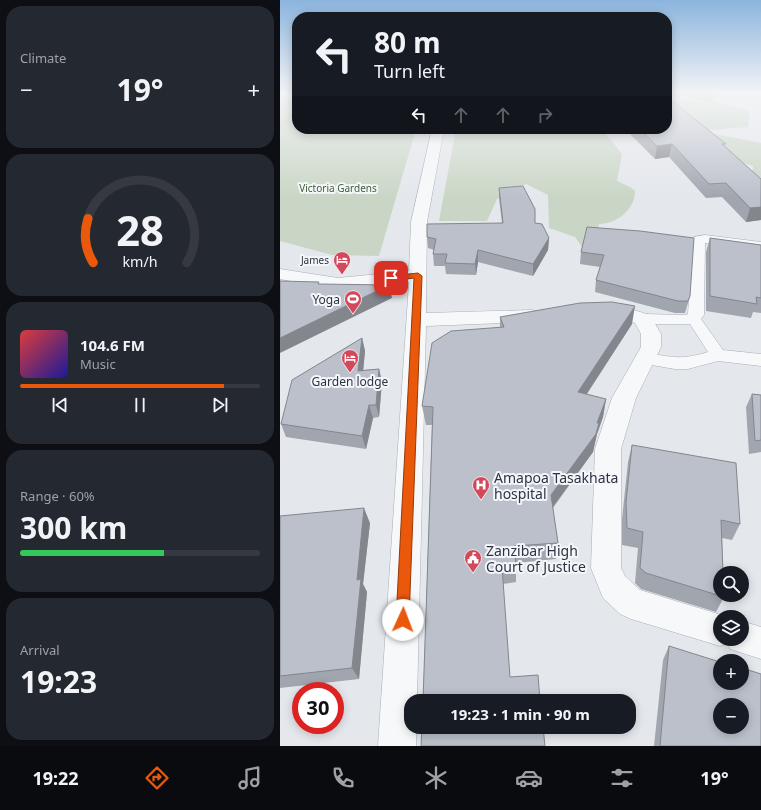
<!DOCTYPE html>
<html lang="en">
<head>
<meta charset="utf-8">
<style>
  :root { --surface:#171b24; --page:#242831; --text:#f1f3f6; --muted:#9ea1a6; --line:#363941; --accent:#ea580c }
  body { margin:0; font-family:"Noto Sans",sans-serif; background:var(--page); color:var(--text); height:100vh; display:flex; flex-direction:column; font-size:15px; white-space:nowrap }
  * { box-sizing:border-box; margin:0 }
  p { font-size:13px; color:var(--muted) }
  .icon { flex:none; width:22px; height:22px; fill:none; stroke:currentColor; stroke-width:2; stroke-linecap:round; stroke-linejoin:round }
  .map { position:relative; flex:1; overflow:hidden }
  .sheet { display:flex; flex-direction:column; gap:6px; padding:6px; background:#0d0f14; width:280px }
  .sheet>* { flex:none }
  .banner { position:absolute; left:12px; top:12px; width:380px; height:122px; border-radius:16px; box-shadow:0 2px 10px #0003; background:#171b24; color:var(--text); overflow:hidden }
  .tools { position:absolute; left:433px; top:566px; display:grid; gap:8px }
  .tools a { display:grid; place-items:center; width:36px; height:36px; border-radius:50%; background:var(--surface); box-shadow:0 2px 10px #0003; font-size:20px }
  .speed { position:absolute; left:12px; top:682px; display:flex; gap:8px; font-size:20px; font-weight:700; text-align:center }
  .speed>* { display:grid; place-content:center; width:52px; height:52px; border-radius:50%; background:var(--surface); box-shadow:0 2px 10px #0003; line-height:1 }
  .speed .limit { border:6px solid #d22; background:#fff; color:#111 }
  .pin { position:absolute; display:grid; place-items:center; width:34px; height:34px; color:#fff; margin:-17px; border-radius:8px; box-shadow:0 2px 6px #0006 }
  .me { position:absolute; width:44px; margin:-22px; rotate:2deg; stroke-linejoin:round; filter:drop-shadow(0 0 3px #0008) }
  .turn { display:flex; align-items:center; gap:14px; height:84px; padding:0 16px; font-size:18px }
  .turn .icon { width:52px; height:52px; stroke-width:2.5 }
  .turn b { display:block; font-size:28px; line-height:34px }
  .lanes { display:flex; align-items:center; height:38px; padding:0 16px; background:#0003; justify-content:center; gap:20px; direction:ltr }
  .lanes .off { opacity:.35 }
  .big { font-size:30px; font-weight:700; line-height:1.1 }
  .sheet .card { flex:1; display:flex; flex-direction:column; justify-content:center; gap:6px; min-width:0; padding:0 14px; border-radius:16px; background:var(--page) }
  .sheet .dial { align-items:center; gap:0 }
  .dial svg { height:104px; overflow:visible; fill:none; stroke:var(--line); stroke-width:7; stroke-linecap:round; text-anchor:middle }
  .dial text { fill:var(--text); stroke:none }
  .song { display:flex; align-items:center; gap:12px }
  .cover { width:48px; height:48px; border-radius:6px; background:linear-gradient(135deg,hsl(0 70% 55%),hsl(240 70% 35%)) }
  .played { height:4px; border-radius:2px; background:linear-gradient(90deg,var(--accent) 85%,var(--line) 85%) }
  .keys { display:flex; justify-content:space-around; direction:ltr }
  .heat { display:flex; justify-content:space-between; align-items:center; font-size:22px; direction:ltr }
  .charge { height:6px; border-radius:3px; background:linear-gradient(90deg,#34c759 60%,var(--line) 0) }
  .trip { position:absolute; left:124px; top:694px; width:232px; height:40px; border-radius:16px; background:var(--surface); box-shadow:0 2px 10px #0003; font-weight:700; line-height:40px; text-align:center }
  .menu { display:flex; height:64px; justify-content:space-around; align-items:center; background:#090b0e; color:var(--muted) }
  .menu .icon { width:28px; height:28px }
  .menu .current { color:var(--accent) }
  .menu b { font-size:18px; color:var(--text) }
  main { display:flex; flex:1; min-height:0 }
  .map>svg:first-child { display:block }
  .green { fill:#c9d6c5 }
  .lines { fill:none; stroke-linecap:round; stroke-linejoin:round }
  .service-casing { stroke:#a9aeb7; stroke-width:1 }
  .minor-casing { stroke:#a9aeb7; stroke-width:1 }
  .service { fill:#f7f8fa; fill-rule:evenodd }
  .minor { fill:#f7f8fa; fill-rule:evenodd }
  .wall { fill:#a1a5ae }
  .shaded-wall { fill:#83868d }
  .building { fill:#bbc0ca; stroke:#83868d; fill-rule:evenodd }
  .route { fill:#ea580c; stroke:#983908 }
  .labels { text-anchor:middle; dominant-baseline:central; stroke-width:4; stroke-linejoin:round; paint-order:stroke }
  .far-park-label { font-size:10px; fill:#3f6138; stroke:#f4f6f9 }
  .far-poi-label { font-size:10px; fill:#2b3445; stroke:#f4f6f9; text-anchor:end }
  .poi-label { font-size:12px; fill:#2b3445; stroke:#f4f6f9; text-anchor:end }
  .near-poi-label { font-size:14px; fill:#2b3445; stroke:#f4f6f9; text-anchor:start }
</style>
</head>
<body>
<main>
<section class="sheet">
<div class="card"><p>Climate</p>
<div class="heat"><a>−</a><b class="big">19°</b><a>+</a></div>
</div>
<div class="card dial"><svg viewBox="0 0 100 80">
<path d="M14 69A42 42 0 1 1 86 69"/>
<path d="M14 69A42 42 0 0 1 10 35" stroke="#ea580c"/>
<text x="50" y="56" font-size="32" font-weight="700">28</text>
<text x="50" y="72" font-size="11">km/h</text>
</svg></div>
<div class="card">
<div class="song"><i class="cover"></i><div><b>104.6 FM</b><p>Music</p></div></div>
<div class="played"></div>
<div class="keys"><svg class="icon" aria-label="previous" viewBox="0 0 24 24"><path d="M18 5L8 12l10 7zM5 5v14"/></svg><svg class="icon" aria-label="pause" viewBox="0 0 24 24"><path d="M8 5v14M16 5v14"/></svg><svg class="icon" aria-label="next" viewBox="0 0 24 24"><path d="M6 5l10 7-10 7zM19 5v14"/></svg></div>
</div>
<div class="card"><p>Range · 60%</p><b class="big">300 km</b><div class="charge"></div></div>
<div class="card"><p>Arrival</p><b class="big">19:23</b></div>
</section>
<div class="map">
<svg width="481" height="746" viewBox="0 0 481 746">
  <rect width="100%" height="100%" fill="#e4e7ec"/>
  <!-- green -->
  <g class="green">
    <path d="M0,93H17V129H136L99,256L52,255L0,241Z"/>
    <path d="M422,99L470,111L468,127L419,131L415,122L418,120L411,116L402,115L390,101Z"/>
    <path d="M176,129H322L342,154L337,181L350,187L355,191C355,209 337,224 319,224L317,232L305,251L295,237L269,228L268,195L246,184L217,199L207,221H159Z"/>
    <path d="M435,134L481,143V187L471,171L473,169V166L461,162L428,136Z"/>
  </g>
  <g class="lines">
    <!-- service casing -->
    <g class="service-casing">
      <path id="service" d="M425,235L481,242V250L425,243L424,315L421,319L443,350L481,354V366L438,361L408,369H395L360,363L358,359L360,355C372,352 384,357 396,357C407,358 417,355 428,352L410,324H363L358,322L355,319L358,316L363,314L406,315L408,314L413,240L414,237Z"/>
    </g>
    <!-- minor casing -->
    <g class="minor-casing">
      <g id="minor">
        <path d="M0,93H10L0,98Z"/>
        <path d="M152,129H164L147,222L146,313L252,310L259,312L262,316L259,320L252,322L146,326L137,701H131V727H136V746H98L129,282L58,290L0,279V269L58,278L129,271L131,222Z"/>
        <path d="M324,306L347,308L370,315L381,334V347L356,398L341,449V568L345,576L360,590L448,617H440V639H462V621L481,627V659L450,649L448,643L440,646L351,619L340,614L323,598L311,568L315,449L332,398L361,347V334L355,323L345,320L317,316L314,312L317,308Z"/>
      </g>
    </g>
    <!-- service -->
    <use href="#service" class="service"/>
    <!-- minor -->
    <use href="#minor" class="minor"/>
  </g>
  <!-- wall -->
  <g class="wall">
    <path d="M388,93H434L432,102Z"/>
    <path d="M345,129H387L445,147L481,179V220L466,222L442,197L426,198L389,157L375,159Z"/>
    <path d="M219,188L255,223L269,238L268,250L253,276L198,262L196,275L166,274L165,266H154L153,254L154,250L148,248L147,237L222,223L219,198Z"/>
    <path d="M307,227L410,296L405,313H395L315,292L316,280L320,267L300,264L301,252Z"/>
    <path d="M430,238L481,245V313L473,312L471,318L426,311V252Z"/>
    <path d="M220,317L352,324L307,394L326,399L323,417L317,434L313,452L273,508L278,543L276,559L236,563V582L223,584L143,701L152,425H146L142,406L220,327Z"/>
    <path d="M82,338L85,351L83,370L99,369L102,382L99,417L93,418L86,449L6,437L1,424Z"/>
    <path d="M472,394L481,395V452L469,454L466,407Z"/>
    <path d="M352,445L460,524L452,540L442,538L444,597L436,612L361,589L355,583L358,548L342,545V519L348,462Z"/>
    <path d="M0,516L90,523L83,584L87,592L79,679L0,688Z"/>
    <path d="M389,646L481,746H374L383,660Z"/>
  </g>
  <!-- shaded-wall -->
  <g class="shaded-wall">
    <path d="M392,144L389,157L375,159L377,146Z"/>
    <path d="M481,207V220L466,222L470,208Z"/>
    <path d="M269,238L268,250L253,276V264Z"/>
    <path d="M198,250V262L196,275L195,264Z"/>
    <path d="M109,285L112,298L0,353V338Z"/>
    <path d="M355,306L352,324L296,410L298,392Z"/>
    <path d="M82,338L85,351L82,383L78,371Z"/>
    <path d="M99,369L102,382L99,417L96,405Z"/>
    <path d="M326,399L323,417L317,434L313,452L269,512L271,495L317,423Z"/>
    <path d="M89,405L93,418L86,449L82,436Z"/>
    <path d="M84,508L90,523L83,584L87,592L79,679L72,668L77,580Z"/>
  </g>
  <!-- building -->
  <g class="building">
    <path d="M387,97L446,144H442L481,179V207L470,208L446,183L429,184L392,144L377,146L360,129H387Z"/>
    <path d="M243,186L255,209V223L262,224L269,238L253,264L198,250L195,264L165,263L167,254H153L156,239L147,237V224L223,223L219,188Z"/>
    <path d="M307,227L360,231L414,238L410,296L408,301H398L316,280L324,255L301,252Z"/>
    <path d="M430,238L481,245V298L476,297L477,304L430,296Z"/>
    <path d="M0,281L39,282L38,284L109,285L0,338Z"/>
    <path d="M332,302L355,306L298,392L326,399L317,423H319L316,434L271,495L278,543L234,546L236,566L222,567L230,677L258,675L260,701H143L153,407L142,406L152,343L171,331L224,327L220,317L300,303Z"/>
    <path d="M82,338L78,371L99,369L96,405H89L82,436L1,424L12,380Z"/>
    <path d="M472,394L481,395V440L475,441Z"/>
    <path d="M352,445L456,463L460,524L441,520L443,573H440V595H444V597L366,573L360,568L363,532L347,528L346,502Z"/>
    <path d="M84,508L77,580L81,579L72,668L0,676V516Z"/>
    <path d="M389,646L440,662V683H462V668L481,674V746H380ZM440,705H462V727H440Z"/>
    <path d="M142,727H263L265,746H141Z"/>
  </g>
  <!-- sky -->
  <linearGradient id="sky" x2="0" y2="1"><stop stop-color="#8bb4dd"/><stop offset="0.47" stop-color="#f3f4f6"/><stop offset="1" stop-color="#f3f4f6" stop-opacity="0"/></linearGradient>
  <rect width="481" height="198" fill="url(#sky)"/>
  <!-- route -->
  <path class="route" d="M138,273L142,276L129,620L127,624L123,626L118,624L116,620L134,278L111,281L107,278L111,276Z"/>
  <!-- icons -->
  <defs>
    <g id="hotel-pin" transform="scale(0.9)"><path d="M0 17L-7.5 6A9.5 9.5 0 1 1 7.5 6Z" fill="#d1495b" stroke="#f4f6f9"/><path d="M-6-4.5h1.5V1H6V5H4.5V3h-9V5H-6ZM-4 0a1.8 1.8 0 1 1 3.6 0ZM.5 0V-2.5h3Q6-2.5 6 0Z" fill="#fff"/></g>
    <g id="stadium-pin" transform="scale(0.9)"><path d="M0 17L-7.5 6A9.5 9.5 0 1 1 7.5 6Z" fill="#d1495b" stroke="#f4f6f9"/><path d="M0-5a6.5 5 0 1 0 0 10a6.5 5 0 1 0 0-10ZM-3.5-1.8h7v3.6h-7Z" fill="#fff"/></g>
    <g id="hospital-pin" transform="scale(0.9)"><path d="M0 17L-7.5 6A9.5 9.5 0 1 1 7.5 6Z" fill="#d1495b" stroke="#f4f6f9"/><path d="M-5-5h3v3.5h4V-5h3V5h-3V1.5h-4V5h-3Z" fill="#fff"/></g>
    <g id="civic-pin" transform="scale(0.9)"><path d="M0 17L-7.5 6A9.5 9.5 0 1 1 7.5 6Z" fill="#d1495b" stroke="#f4f6f9"/><path d="M-.6-6.5H3V-4.5H.6V-3L4-1V1h2V6H-6V1h2V-1L-.6-3ZM-1.2 2.5V6h2.4V2.5Z" fill="#fff"/></g>
  </defs>
  <g fill-rule="evenodd">
    <use href="#hotel-pin" x="62" y="260"/>
    <use href="#stadium-pin" x="73" y="299"/>
    <use href="#hotel-pin" x="70" y="358"/>
    <use href="#hospital-pin" x="201" y="485"/>
    <use href="#civic-pin" x="193" y="558"/>
  </g>
  <g class="labels">
    <!-- far-park labels -->
    <g class="far-park-label">
      <text x="58" y="188">Victoria Gardens</text>
    </g>
    <!-- far-poi labels -->
    <g class="far-poi-label">
      <text x="49" y="260">James</text>
    </g>
    <!-- poi labels -->
    <g class="poi-label">
      <text x="60" y="299">Yoga</text>
      <text x="70" y="381" text-anchor="middle">Garden lodge</text>
    </g>
    <!-- near-poi labels -->
    <g class="near-poi-label">
      <text x="214" y="477">Amapoa Tasakhata<tspan x="214" dy="16">hospital</tspan></text>
      <text x="206" y="550">Zanzibar High<tspan x="206" dy="16">Court of Justice</tspan></text>
    </g>
  </g>
</svg>
<div class="tools">
<a><svg class="icon" aria-label="search" viewBox="0 0 24 24"><circle cx="10" cy="10" r="6"/><path d="M15 15l6 6"/></svg></a>
<a><svg class="icon" aria-label="layers" viewBox="0 0 24 24"><path d="M12 4l9 5-9 5-9-5zM3 14l9 5 9-5"/></svg></a>
<a>+</a>
<a>−</a>
</div>
<div class="speed"><div class="limit">30</div></div>
<div class="pin" style="left:111px;top:278px;background:#d93025"><svg class="icon" aria-label="arrive" viewBox="0 0 24 24"><path d="M6 21V4h12l-3 4 3 4H6"/></svg></div>
<svg class="me" style="left:123px;top:620px" viewBox="-20 -20 40 40"><circle r="19" fill="#fff"/><path d="M0-13L10 11 0 6-10 11z" fill="#ea580c"/></svg>
<div class="trip">19:23 · 1 min · 90 m</div>
<div class="banner">
<div class="turn"><svg class="icon" aria-label="left" viewBox="0 0 24 24"><path d="M17 20v-9H6M10 6l-5 5 5 5"/></svg><div><b>80 m</b>Turn left</div></div>
<div class="lanes"><svg class="icon" aria-label="left" viewBox="0 0 24 24"><path d="M17 20v-9H6M10 6l-5 5 5 5"/></svg><svg class="icon off" aria-label="ahead" viewBox="0 0 24 24"><path d="M12 20V5M6 11l6-6 6 6"/></svg><svg class="icon off" aria-label="ahead" viewBox="0 0 24 24"><path d="M12 20V5M6 11l6-6 6 6"/></svg><svg class="icon off" aria-label="right" viewBox="0 0 24 24"><path d="M7 20v-9h11M14 6l5 5-5 5"/></svg></div>
</div>
</div>
</main>
<nav class="menu">
<b>19:22</b>
<svg class="icon current" aria-label="directions" viewBox="0 0 24 24"><path d="M12 3l9 9-9 9-9-9zM9 14v-3h6M13 9l2 2-2 2"/></svg>
<svg class="icon" aria-label="music" viewBox="0 0 24 24"><path d="M9 18V5l10-2v13"/><circle cx="6" cy="18" r="3"/><circle cx="16" cy="16" r="3"/></svg>
<svg class="icon" aria-label="phone" viewBox="0 0 24 24"><path d="M5 4h4l2 5-3 2q2 4 5 5l2-3 5 2v4C11 20 4 13 5 4z"/></svg>
<svg class="icon" aria-label="climate" viewBox="0 0 24 24"><path d="M12 3v18M4 7l16 10M4 17L20 7"/></svg>
<svg class="icon" aria-label="car" viewBox="0 0 24 24"><path d="M5 17H2v-5l4-1 3-4h7l3 4 3 1v5h-3M9 17h6M6 11h13"/><circle cx="7" cy="17" r="2"/><circle cx="17" cy="17" r="2"/></svg>
<svg class="icon" aria-label="filters" viewBox="0 0 24 24"><path d="M4 7h16M4 17h16"/><circle cx="9" cy="7" r="2"/><circle cx="15" cy="17" r="2"/></svg>
<b>19°</b>
</nav>
</body>
</html>
